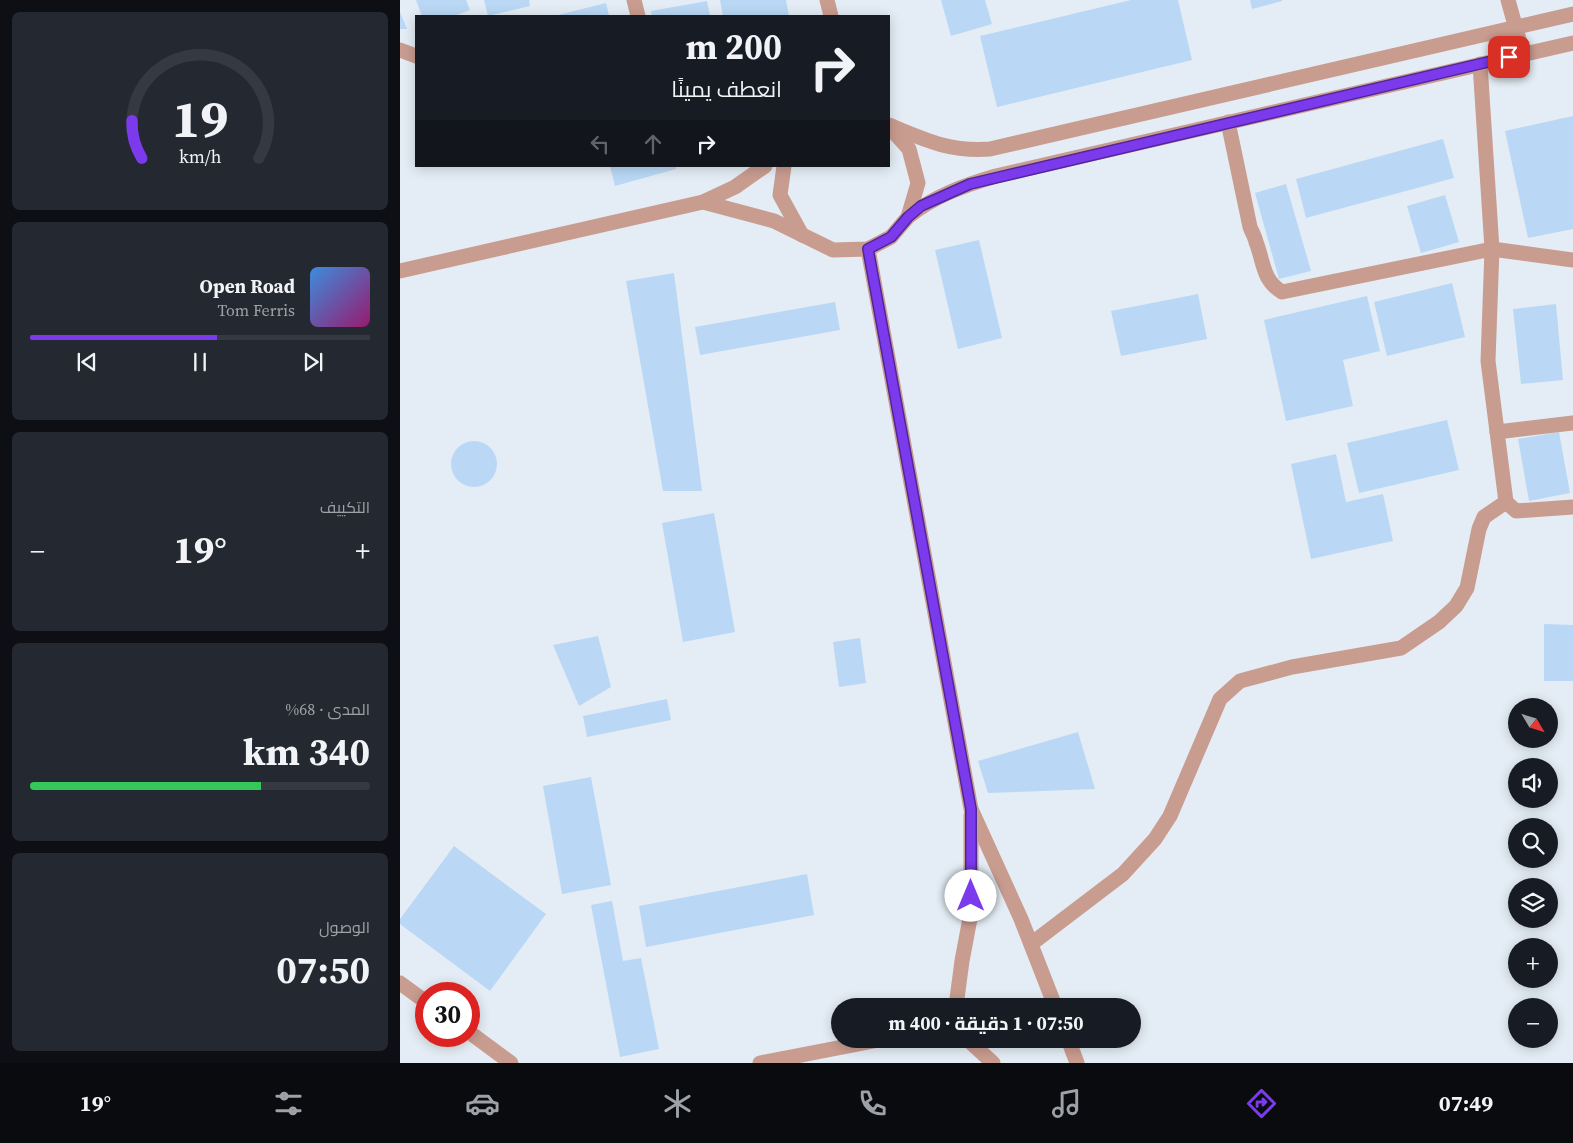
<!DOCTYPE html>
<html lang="ar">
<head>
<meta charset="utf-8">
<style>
  :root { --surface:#171b24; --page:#242831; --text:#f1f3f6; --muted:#9ea1a6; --line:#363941; --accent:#7c3aed }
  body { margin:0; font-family:"Source Serif 4",Cairo,serif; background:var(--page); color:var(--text); direction:rtl; height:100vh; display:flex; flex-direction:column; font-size:19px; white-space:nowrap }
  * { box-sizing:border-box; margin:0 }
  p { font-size:16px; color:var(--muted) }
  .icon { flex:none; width:28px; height:28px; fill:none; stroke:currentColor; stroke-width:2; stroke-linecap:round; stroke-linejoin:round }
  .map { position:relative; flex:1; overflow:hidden; direction:ltr }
  .panel { display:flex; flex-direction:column; gap:12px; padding:12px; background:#0d0f14; width:400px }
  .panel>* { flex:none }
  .hud { position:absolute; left:15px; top:15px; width:475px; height:152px; border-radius:0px; box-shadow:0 2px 12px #0003; direction:rtl; background:#171b24; color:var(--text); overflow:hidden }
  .needle { width:32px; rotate:128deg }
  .controls { position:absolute; left:1108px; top:698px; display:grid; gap:10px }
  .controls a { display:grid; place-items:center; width:50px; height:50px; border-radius:50%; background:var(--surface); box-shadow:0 2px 12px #0003; font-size:25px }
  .speed { position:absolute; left:15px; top:982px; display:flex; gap:10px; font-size:25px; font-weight:700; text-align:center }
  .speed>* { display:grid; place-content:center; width:65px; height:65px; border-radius:50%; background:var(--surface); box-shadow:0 2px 12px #0003; line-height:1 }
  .speed .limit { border:8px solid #d22; background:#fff; color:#111 }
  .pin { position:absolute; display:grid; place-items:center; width:42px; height:42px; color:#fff; margin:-21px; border-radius:10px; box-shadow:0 2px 8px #0006 }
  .me { position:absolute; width:55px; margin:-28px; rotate:0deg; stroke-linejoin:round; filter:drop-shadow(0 0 4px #0008) }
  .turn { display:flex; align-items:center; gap:18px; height:105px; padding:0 25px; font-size:22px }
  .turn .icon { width:65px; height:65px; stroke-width:2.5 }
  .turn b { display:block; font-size:35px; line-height:42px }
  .lanes { display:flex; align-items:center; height:48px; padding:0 25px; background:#0003; justify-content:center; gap:25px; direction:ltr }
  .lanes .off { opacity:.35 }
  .big { font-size:38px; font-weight:700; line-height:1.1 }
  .panel .card { flex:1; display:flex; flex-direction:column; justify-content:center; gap:8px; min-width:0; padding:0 18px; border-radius:8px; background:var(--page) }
  .panel .dial { align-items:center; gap:0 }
  .dial svg { height:130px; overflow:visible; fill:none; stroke:var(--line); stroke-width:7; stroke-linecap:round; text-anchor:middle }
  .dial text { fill:var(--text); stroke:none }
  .song { display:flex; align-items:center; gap:15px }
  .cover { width:60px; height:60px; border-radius:8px; background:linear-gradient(135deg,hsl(210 70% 55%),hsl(320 70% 35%)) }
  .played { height:5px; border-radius:2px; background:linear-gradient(90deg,var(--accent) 55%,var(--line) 55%) }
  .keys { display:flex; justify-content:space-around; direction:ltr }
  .heat { display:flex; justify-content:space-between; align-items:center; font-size:28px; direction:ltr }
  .charge { height:8px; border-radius:4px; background:linear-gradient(90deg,#34c759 68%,var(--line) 0) }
  .trip { position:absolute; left:431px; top:998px; width:310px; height:50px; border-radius:25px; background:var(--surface); box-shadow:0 2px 12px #0003; font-weight:700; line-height:50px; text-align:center; direction:rtl }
  .menu { display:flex; height:80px; justify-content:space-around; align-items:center; background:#090b0e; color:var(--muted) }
  .menu .icon { width:35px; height:35px }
  .menu .active { color:var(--accent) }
  .menu b { font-size:22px; color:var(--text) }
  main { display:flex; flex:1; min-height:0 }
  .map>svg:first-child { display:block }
  .building { fill:#bad8f5 }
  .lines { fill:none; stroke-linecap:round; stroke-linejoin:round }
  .minor { stroke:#c99c90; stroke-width:15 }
  .route-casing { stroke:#51269a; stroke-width:12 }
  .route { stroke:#7c3aed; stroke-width:9 }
</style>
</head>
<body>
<main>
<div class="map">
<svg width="1173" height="1063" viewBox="0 0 1173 1063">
  <rect width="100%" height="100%" fill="#e4edf5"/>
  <!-- building -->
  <g class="building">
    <path d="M16,0H66L70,10L54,16H22Z"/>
    <path d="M84,0H129L130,6L88,16Z"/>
    <path d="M320,0H386L389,16H323Z"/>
    <path d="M541,0H585L592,24L551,36Z"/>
    <path d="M731,0H778L792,60L597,107L580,36Z"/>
    <path d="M850,0H882V1L852,9Z"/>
    <path d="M307,1L310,16H252L251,11Z"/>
    <path d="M206,3L209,16H154Z"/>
    <path d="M0,12L7,29H0Z"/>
    <path d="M1173,116V229L1128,238L1105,131Z"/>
    <path d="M1043,139L1054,178L906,218L896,179Z"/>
    <path d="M210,166H276V169L215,186Z"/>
    <path d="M886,184L911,271L879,279L855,193Z"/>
    <path d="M1045,195L1059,242L1021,253L1007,206Z"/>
    <path d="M579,240L602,338L558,349L535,250Z"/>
    <path d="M274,273L302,491H263L226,281Z"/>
    <path d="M1052,283L1065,337L987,356L974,302Z"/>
    <path d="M798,294L807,339L721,356L711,311Z"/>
    <path d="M967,296L980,351L943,360L953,406L886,421L864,320Z"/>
    <path d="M435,302L440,330L300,355L295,327Z"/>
    <path d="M1156,304L1163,380L1121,384L1113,309Z"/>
    <path d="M1047,420L1059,470L959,493L947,443Z"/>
    <path d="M1159,432L1170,493L1129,501L1118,439Z"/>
    <circle cx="74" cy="464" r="23"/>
    <path d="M936,454L946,502L983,494L993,541L911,559L891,464Z"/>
    <path d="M314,513L335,632L283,642L262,523Z"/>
    <path d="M1144,624L1173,625V681H1144Z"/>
    <path d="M198,636L211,687L179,706L153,645Z"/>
    <path d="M460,638L466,683L439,687L433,642Z"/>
    <path d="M267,699L271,720L187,737L183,716Z"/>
    <path d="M678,732L695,789L588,793L578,761Z"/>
    <path d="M191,777L211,885L162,894L143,786Z"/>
    <path d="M54,846L146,914L90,991L0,924V919Z"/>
    <path d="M407,874L414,915L246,947L239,906Z"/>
    <path d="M212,901L223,961L241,958L259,1049L220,1057L191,905Z"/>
  </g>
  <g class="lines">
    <!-- minor -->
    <g class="minor">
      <path d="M234,0L238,16"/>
      <path d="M427,0L431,16"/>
      <path d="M1108,0L1123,54"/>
      <path d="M0,50L16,56"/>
      <path d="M1080,64L1092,249L1088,361L1106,502L1116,511L1173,507"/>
      <path d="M828,122L850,227C852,232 855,237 856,242C864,262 862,280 882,292L1092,249L1173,260"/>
      <path d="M489,125C525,140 550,152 590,149L1173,14"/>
      <path d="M384,166L380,195L402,235"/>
      <path d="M303,202L374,221L433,250L468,249L491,237L508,217L518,183L509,149L490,128"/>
      <path d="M508,217C534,196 565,185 596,176L1173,43"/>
      <path d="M468,249L571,809L621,919L655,1006"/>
      <path d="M0,271L303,202L335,187L365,166"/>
      <path d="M1097,432L1173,423"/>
      <path d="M631,944L723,874L755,839L770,816L820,699L840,681L892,667L1001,648L1039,622L1056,606L1067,588L1079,529L1084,517L1106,502"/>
      <path d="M0,983L26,1002"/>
      <path d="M556,1006L562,961L571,913V815"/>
      <path d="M69,1032L111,1063"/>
      <path d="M567,1039L593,1063"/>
      <path d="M668,1039L677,1063"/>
      <path d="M360,1063L484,1039"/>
    </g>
  </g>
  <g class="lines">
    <!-- route casing -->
    <g class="route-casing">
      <path id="route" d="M571,896V809L468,249L491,237L508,217L521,206L570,184L1109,57"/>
    </g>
    <!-- route -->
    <use href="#route" class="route"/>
  </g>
</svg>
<div class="controls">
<a><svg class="needle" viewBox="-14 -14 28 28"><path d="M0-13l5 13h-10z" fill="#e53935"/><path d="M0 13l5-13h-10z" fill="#9ea1a6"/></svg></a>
<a><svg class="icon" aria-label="sound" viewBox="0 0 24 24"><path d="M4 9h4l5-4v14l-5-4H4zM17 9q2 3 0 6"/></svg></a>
<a><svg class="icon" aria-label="search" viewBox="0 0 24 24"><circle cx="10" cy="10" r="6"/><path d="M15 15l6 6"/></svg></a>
<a><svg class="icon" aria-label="layers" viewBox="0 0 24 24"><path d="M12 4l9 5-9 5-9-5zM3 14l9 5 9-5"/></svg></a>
<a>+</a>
<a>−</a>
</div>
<div class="speed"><div class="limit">30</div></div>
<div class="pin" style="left:1109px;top:57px;background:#d93025"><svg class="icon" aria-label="arrive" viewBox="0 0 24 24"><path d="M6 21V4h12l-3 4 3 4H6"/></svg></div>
<svg class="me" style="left:571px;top:896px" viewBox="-20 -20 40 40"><circle r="19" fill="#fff"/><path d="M0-13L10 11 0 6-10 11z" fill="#7c3aed"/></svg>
<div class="trip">07:50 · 1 دقيقة · 400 m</div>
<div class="hud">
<div class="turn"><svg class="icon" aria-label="right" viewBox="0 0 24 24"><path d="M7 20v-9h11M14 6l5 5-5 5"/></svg><div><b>200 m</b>انعطف يمينًا</div></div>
<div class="lanes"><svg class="icon off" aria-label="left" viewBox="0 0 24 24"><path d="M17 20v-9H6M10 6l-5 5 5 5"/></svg><svg class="icon off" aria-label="ahead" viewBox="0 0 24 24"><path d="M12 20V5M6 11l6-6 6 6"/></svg><svg class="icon" aria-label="right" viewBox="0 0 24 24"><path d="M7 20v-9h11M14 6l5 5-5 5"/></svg></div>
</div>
</div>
<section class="panel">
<div class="card dial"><svg viewBox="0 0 100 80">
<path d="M14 69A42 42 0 1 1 86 69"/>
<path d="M14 69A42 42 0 0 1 8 46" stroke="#7c3aed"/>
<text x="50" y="56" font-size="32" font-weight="700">19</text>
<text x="50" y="72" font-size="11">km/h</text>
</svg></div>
<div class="card">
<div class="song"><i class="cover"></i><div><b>Open Road</b><p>Tom Ferris</p></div></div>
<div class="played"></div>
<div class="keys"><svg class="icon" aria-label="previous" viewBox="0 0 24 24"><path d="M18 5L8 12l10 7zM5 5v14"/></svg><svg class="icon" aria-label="pause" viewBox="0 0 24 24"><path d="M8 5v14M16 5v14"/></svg><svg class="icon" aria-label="next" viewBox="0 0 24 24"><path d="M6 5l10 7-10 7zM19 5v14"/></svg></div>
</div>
<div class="card"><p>التكييف</p>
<div class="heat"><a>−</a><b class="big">19°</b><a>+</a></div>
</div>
<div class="card"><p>المدى · 68%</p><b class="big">340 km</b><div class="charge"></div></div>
<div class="card"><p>الوصول</p><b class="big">07:50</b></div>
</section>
</main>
<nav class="menu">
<b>07:49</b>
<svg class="icon active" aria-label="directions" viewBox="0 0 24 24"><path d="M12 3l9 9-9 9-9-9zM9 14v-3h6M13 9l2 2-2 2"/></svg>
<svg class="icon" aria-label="music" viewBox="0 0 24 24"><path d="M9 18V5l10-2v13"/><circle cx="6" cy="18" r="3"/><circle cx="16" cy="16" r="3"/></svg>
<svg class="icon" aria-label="phone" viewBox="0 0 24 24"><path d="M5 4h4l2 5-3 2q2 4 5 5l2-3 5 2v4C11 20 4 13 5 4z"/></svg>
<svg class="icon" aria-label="climate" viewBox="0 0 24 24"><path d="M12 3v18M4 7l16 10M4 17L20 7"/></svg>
<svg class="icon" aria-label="car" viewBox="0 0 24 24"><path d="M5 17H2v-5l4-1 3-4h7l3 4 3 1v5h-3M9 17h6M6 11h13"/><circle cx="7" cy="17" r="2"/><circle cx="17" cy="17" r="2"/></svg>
<svg class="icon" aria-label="filters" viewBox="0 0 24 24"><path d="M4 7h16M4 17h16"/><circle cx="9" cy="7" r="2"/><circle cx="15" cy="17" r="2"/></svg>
<b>19°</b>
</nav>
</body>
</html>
